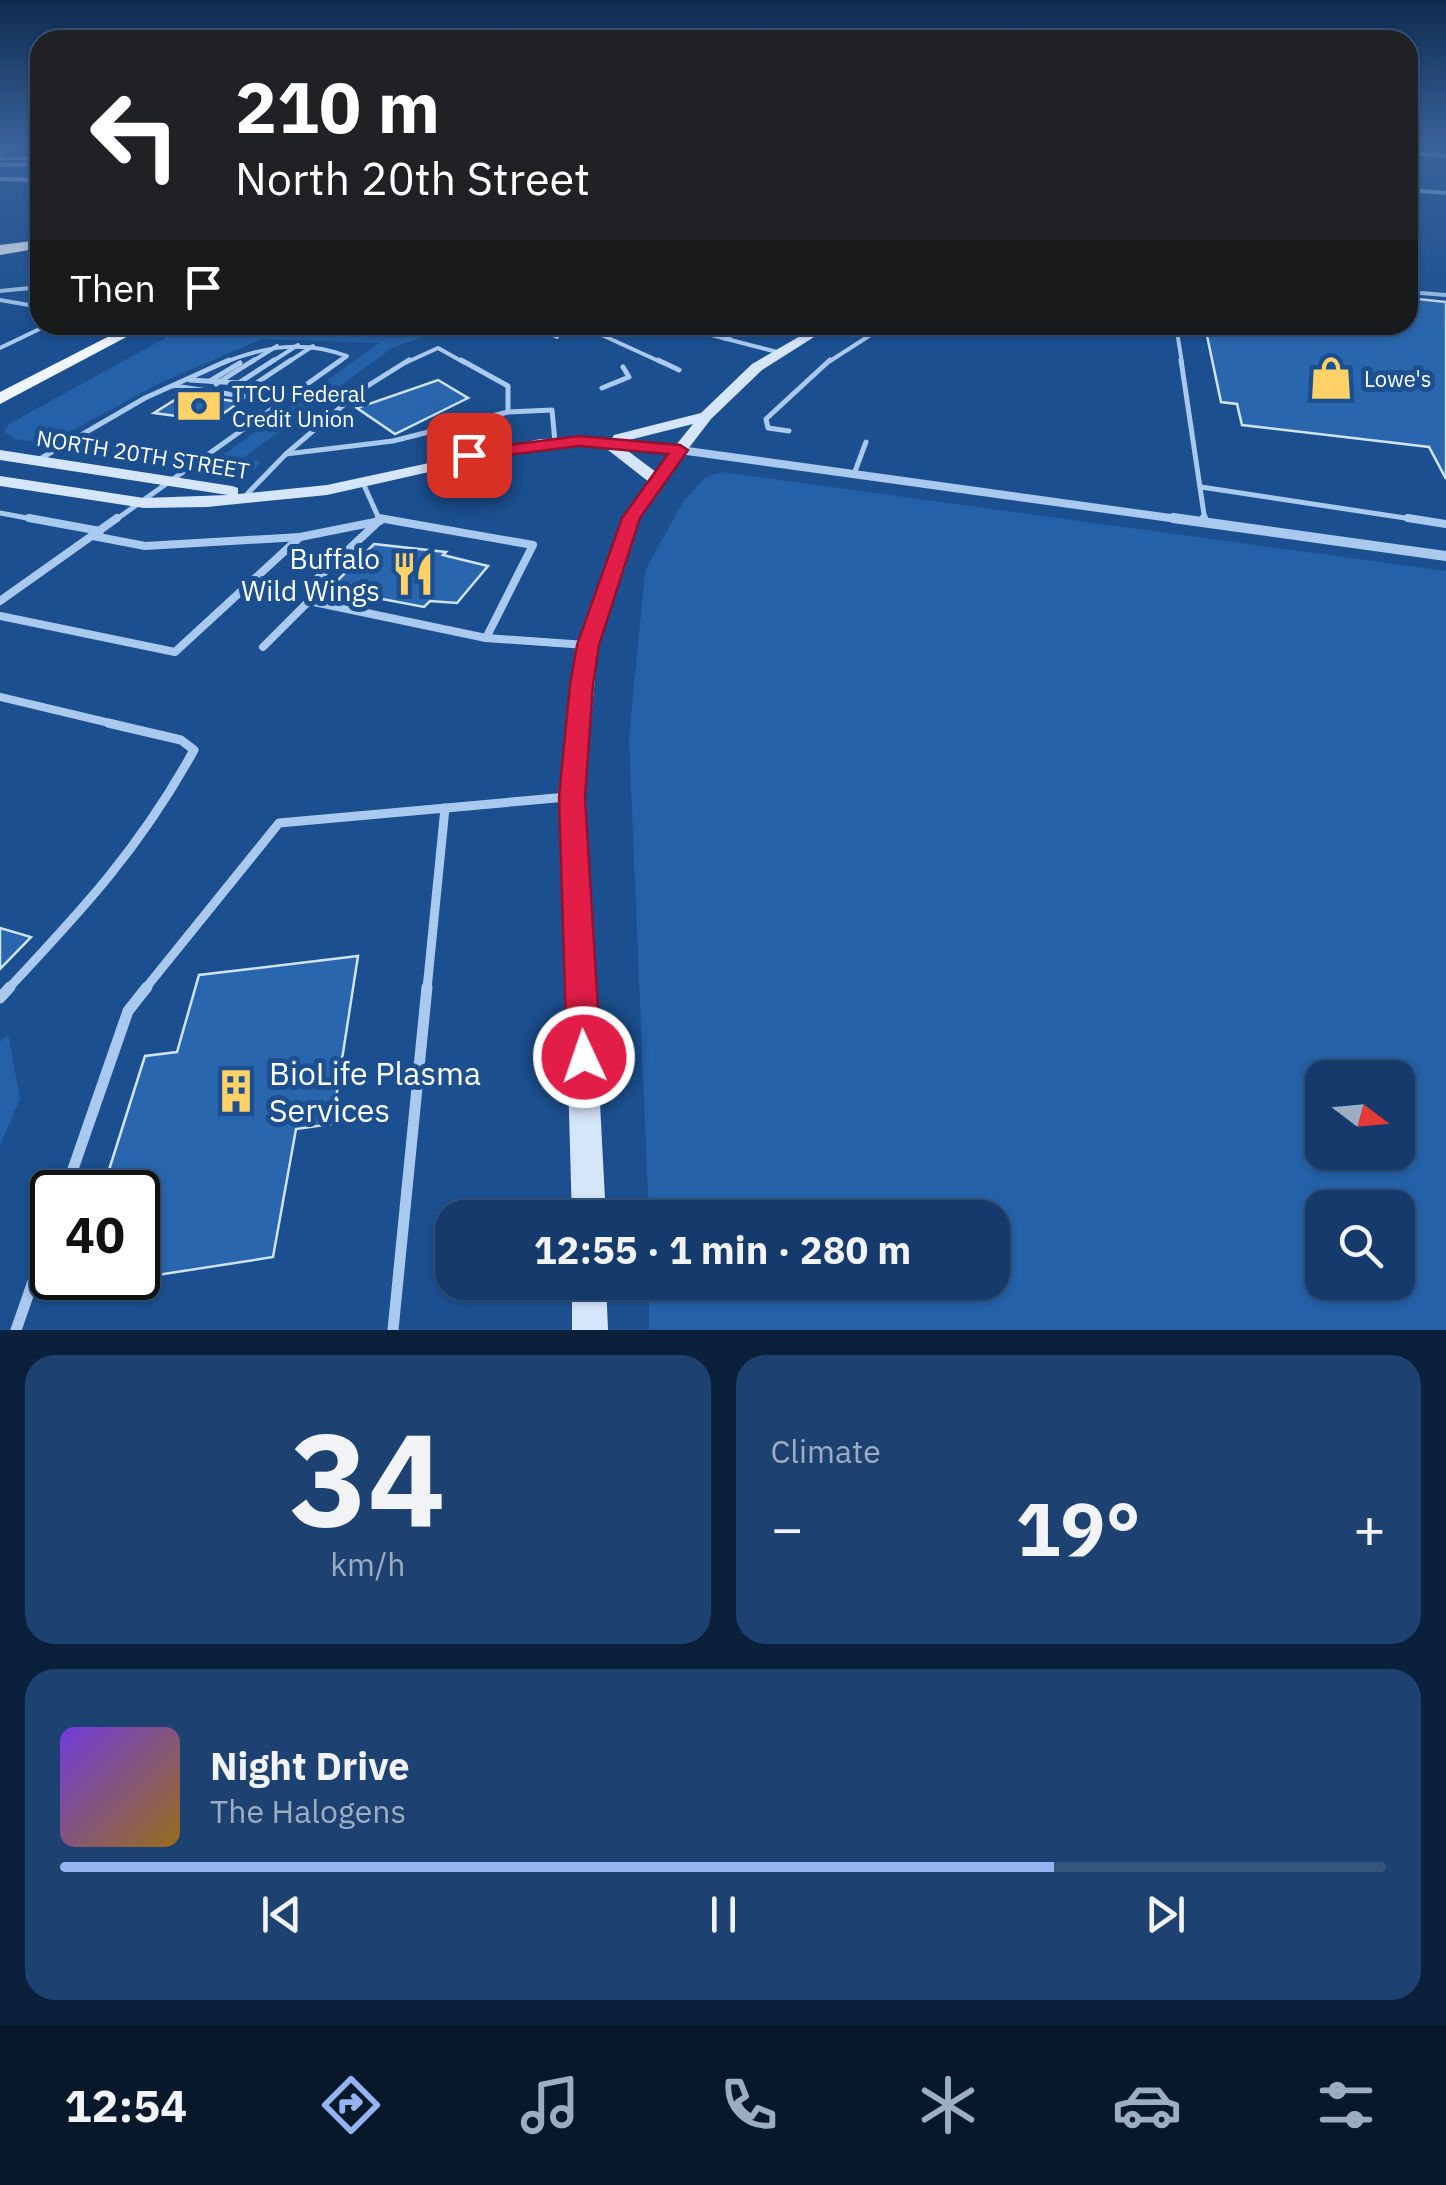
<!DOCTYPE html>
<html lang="en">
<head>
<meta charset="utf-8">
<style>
  :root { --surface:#143b6b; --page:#1d4271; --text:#f1f3f6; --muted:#9dadc1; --line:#33557e; --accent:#95b2f1 }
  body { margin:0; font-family:"IBM Plex Sans",sans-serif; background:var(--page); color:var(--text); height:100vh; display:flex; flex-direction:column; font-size:38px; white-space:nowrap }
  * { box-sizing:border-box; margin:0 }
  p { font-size:32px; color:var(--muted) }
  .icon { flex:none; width:55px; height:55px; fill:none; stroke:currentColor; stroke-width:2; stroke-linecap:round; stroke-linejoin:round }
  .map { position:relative; height:1330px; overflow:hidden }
  .drawer { display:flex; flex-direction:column; gap:25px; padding:25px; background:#0b203b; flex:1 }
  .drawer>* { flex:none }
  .banner { position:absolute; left:30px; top:30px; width:1388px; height:305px; border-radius:30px; box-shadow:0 2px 8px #0004,0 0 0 2px var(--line); background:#202124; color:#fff; overflow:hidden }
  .needle { width:65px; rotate:106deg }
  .controls { position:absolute; left:1305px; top:1060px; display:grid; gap:20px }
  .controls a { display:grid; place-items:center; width:110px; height:110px; border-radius:20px; background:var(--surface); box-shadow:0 2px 8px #0004,0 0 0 2px var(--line); font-size:50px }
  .speed { position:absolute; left:30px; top:1170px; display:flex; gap:20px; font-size:50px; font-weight:700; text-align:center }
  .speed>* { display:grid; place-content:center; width:130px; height:130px; border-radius:50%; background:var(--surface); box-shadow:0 2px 8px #0004,0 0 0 2px var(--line); line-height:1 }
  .speed .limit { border:5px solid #111; border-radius:15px; background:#fff; color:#111 }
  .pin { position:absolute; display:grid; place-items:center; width:85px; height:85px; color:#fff; margin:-42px; border-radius:20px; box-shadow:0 5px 15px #0006 }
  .me { position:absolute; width:110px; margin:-55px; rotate:357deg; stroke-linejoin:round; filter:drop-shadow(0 0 8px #0008) }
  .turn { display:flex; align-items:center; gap:35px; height:210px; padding:0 40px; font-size:45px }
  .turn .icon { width:130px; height:130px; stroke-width:2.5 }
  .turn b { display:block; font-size:70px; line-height:85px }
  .then { display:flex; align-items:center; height:95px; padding:0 40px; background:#0003; gap:20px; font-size:38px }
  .big { font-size:75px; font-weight:700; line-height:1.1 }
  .drawer .widget { flex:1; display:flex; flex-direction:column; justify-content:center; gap:15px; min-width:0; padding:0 35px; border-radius:30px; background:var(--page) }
  .drawer .dial { align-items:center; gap:0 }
  .dial b { font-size:130px; line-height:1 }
  .song { display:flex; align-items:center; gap:30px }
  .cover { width:120px; height:120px; border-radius:15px; background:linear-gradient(135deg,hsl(260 70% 55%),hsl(40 70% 35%)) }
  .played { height:10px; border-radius:5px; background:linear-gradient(90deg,var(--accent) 75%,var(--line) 75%) }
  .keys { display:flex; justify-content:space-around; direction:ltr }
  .heat { display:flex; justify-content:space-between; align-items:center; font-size:55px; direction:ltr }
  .drawer .tiles { flex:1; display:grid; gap:25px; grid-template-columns:1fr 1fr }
  .widget:last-child { grid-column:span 2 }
  .trip { position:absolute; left:435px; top:1200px; width:575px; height:100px; border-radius:30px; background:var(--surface); box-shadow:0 2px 8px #0004,0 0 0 2px var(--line); font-weight:700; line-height:100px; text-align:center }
  .menu { display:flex; height:160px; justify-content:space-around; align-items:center; background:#08182b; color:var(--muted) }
  .menu .icon { width:70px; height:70px }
  .menu .selected { color:var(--accent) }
  .menu b { font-size:45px; color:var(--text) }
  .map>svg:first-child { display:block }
  .green { fill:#2461a8; fill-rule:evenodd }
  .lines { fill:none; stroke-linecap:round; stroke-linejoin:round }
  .stream { stroke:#9cc4f0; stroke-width:4 }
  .building { fill:#2a66ad; stroke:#cfe3fa; stroke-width:2.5 }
  .lane-far4 { stroke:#a9c9ee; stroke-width:4 }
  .lane-far3 { stroke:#a9c9ee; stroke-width:5 }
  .lane-far2 { stroke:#a9c9ee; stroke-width:8 }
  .lane-far1 { stroke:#a9c9ee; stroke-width:9 }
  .lane { stroke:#a9c9ee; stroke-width:11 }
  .street-far1 { stroke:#a9c9ee; stroke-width:8 }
  .street { stroke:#a9c9ee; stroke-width:10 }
  .secondary { fill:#d6e6fa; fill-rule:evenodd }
  .primary { fill:#f0f6ff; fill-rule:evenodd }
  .highway { fill:#fff; fill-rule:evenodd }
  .route { fill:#e11d48; stroke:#92132f; stroke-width:2.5 }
  .labels { text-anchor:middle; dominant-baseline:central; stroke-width:10; stroke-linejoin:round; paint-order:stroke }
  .far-poi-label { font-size:22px; fill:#fff; stroke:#1b4f8f; text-anchor:start }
  .far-street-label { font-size:22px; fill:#fff; stroke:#1b4f8f }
  .poi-label { font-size:28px; fill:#fff; stroke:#1b4f8f; text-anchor:end }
  .near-poi-label { font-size:32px; fill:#fff; stroke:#1b4f8f; text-anchor:start }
</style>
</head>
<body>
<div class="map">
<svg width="1446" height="1330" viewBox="0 0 1446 1330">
  <rect width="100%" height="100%" fill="#1b4f8f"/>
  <!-- green -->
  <g class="green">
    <path d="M189,325H457L392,348L243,458L260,461L255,470L206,467L379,343L262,339L160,383L48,444L15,439L5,432L9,424Z"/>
    <path d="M722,472L1446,571V1330H649V1283L992,1282V1218L649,1217L629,738L645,571L684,500L706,477ZM1322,1078H1398V1152H1322ZM1322,1208H1398V1282H1322Z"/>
    <path d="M8,1034L20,1099L0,1145V1042Z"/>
  </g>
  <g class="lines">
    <!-- stream -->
    <path class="stream" d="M1408,190L1446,193"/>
  </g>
  <!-- building -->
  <g class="building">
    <path d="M26,145H40V158L0,159V153Z"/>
    <path d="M1408,298L1446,302V479L1429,447L1242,425L1237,404L1221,402L1206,331L1221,333L1219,325H1408Z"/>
    <path d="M438,380L468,398L395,434L357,408Z"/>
    <path d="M184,394L240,402L212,421L154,413Z"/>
    <path d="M374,544L446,552L443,555L488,566L457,603L430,601L424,607L345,592L352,585L336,582Z"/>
    <path d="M0,928L31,937L0,969Z"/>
    <path d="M358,956L332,1124L296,1129L273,1257L138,1278V1192H102L145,1056L177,1052L199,975Z"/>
  </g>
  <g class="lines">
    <!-- lane-far4 -->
    <g class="lane-far4">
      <path d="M0,147L7,145"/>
      <path d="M1408,153L1446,156"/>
      <path d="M0,165L40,164"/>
      <path d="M0,179L40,180"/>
      <path d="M0,291L40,287"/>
      <path d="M1408,292L1446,295"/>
      <path d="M0,300L40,307"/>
      <path d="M532,325L557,337"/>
      <path d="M580,325L663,363"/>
      <path d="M673,325L781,353"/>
      <path d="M1176,325L1182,363"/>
      <path d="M725,339L751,325"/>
      <path d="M0,348L48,325"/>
      <path d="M223,363C265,346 304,340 347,356L337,363"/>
      <path d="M250,363L277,346"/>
      <path d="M270,363L298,345"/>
      <path d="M287,363L313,346"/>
      <path d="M405,363L438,348L465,363"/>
      <path d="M827,363L886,325"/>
    </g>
    <!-- lane-far3 -->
    <g class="lane-far3">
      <path d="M658,360L679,370"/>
      <path d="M1181,360L1205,521"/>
      <path d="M190,380L255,384L291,360"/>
      <path d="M210,381L240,363"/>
      <path d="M216,384L254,360"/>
      <path d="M174,386L283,402"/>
      <path d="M234,386L274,360"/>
      <path d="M602,388L629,377L623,367"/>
      <path d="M508,412L552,410L555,442"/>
      <path d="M789,431L768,428L766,419L830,360"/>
      <path d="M286,454L361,390L409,360"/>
      <path d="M286,454L393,441L508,412V386L461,360"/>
      <path d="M38,460L145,398L229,360"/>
      <path d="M854,474L866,442"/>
      <path d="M363,483L380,521"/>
      <path d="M1201,487L1425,521"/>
      <path d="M248,493L286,454"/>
      <path d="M0,513L43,521"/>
      <path d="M114,521L341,360"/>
    </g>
    <!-- lane-far2 -->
    <g class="lane-far2">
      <path d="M29,518L100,531"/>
      <path d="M379,518L533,545L486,638L586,645"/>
      <path d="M1204,518L1205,523"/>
      <path d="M1408,518L1446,524"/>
      <path d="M379,521L318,578L309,601L486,638"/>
      <path d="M93,536L145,546L300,537"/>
      <path d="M0,601L117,518"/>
      <path d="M0,616L175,652L300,537L380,521"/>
      <path d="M263,647L309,601"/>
      <path d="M0,697L118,725"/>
    </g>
    <!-- lane-far1 -->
    <g class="lane-far1">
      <path d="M8,989C83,909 140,848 194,750L181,740L108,723"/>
      <path d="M145,989L279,823L567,797"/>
      <path d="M427,989L445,808"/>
    </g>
    <!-- lane -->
    <g class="lane">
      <path d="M0,998L10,987"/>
      <path d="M65,1192L128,1011L147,987"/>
      <path d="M16,1330L52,1227"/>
      <path d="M393,1330L427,987"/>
    </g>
    <!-- street-far1 -->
    <path class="street-far1" d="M680,450L1192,521"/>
    <!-- street -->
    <path class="street" d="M1173,518L1446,556"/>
    <!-- secondary -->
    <g class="secondary">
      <path d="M819,325H833L762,370L711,419L685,453L639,517L598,645L584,797L606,1218H572L560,797L578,645L623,517L649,482L603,446L540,447L327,495L207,507L144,508L0,486V476L144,498L228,495L0,460V450L232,486L238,488V494L327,485L540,439L612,438L614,435L701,413L752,364ZM693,424L676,445L629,440ZM624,448L670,453L656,472Z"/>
      <path d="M572,1282H606L608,1330H572Z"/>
    </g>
    <!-- primary -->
    <path class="primary" d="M131,325H149L0,404V392Z"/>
    <!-- highway -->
    <path class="highway" d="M40,240V248L0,255V245Z"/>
  </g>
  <!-- sky -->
  <linearGradient id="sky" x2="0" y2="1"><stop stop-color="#0f2b4f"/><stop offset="0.44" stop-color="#39639b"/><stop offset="1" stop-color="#39639b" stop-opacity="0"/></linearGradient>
  <rect width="1446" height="331" fill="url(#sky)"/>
  <!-- route -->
  <path class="route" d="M579,436L680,445L688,450L640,518L599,645L593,685L585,797L601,1057L596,1068L584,1072L572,1068L567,1057L559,797L570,685L577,645L622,518L668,454L579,446L469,460L460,455L469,450Z"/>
  <!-- icons -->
  <defs>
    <g id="shop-bare" transform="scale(3.45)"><path d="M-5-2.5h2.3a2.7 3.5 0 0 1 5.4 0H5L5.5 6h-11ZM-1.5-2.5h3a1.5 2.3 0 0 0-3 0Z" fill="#ffd166" stroke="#1b4f8f" stroke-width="2.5" paint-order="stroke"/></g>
    <g id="bank-bare" transform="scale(3.45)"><path d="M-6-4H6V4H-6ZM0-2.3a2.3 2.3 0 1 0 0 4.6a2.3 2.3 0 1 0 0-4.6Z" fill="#ffd166" stroke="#1b4f8f" stroke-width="2.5" paint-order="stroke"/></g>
    <g id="restaurant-bare" transform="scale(3.45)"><path d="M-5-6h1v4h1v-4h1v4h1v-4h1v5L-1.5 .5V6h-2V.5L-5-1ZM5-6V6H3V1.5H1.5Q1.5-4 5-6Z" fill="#ffd166" stroke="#1b4f8f" stroke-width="2.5" paint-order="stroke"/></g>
    <g id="building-bare" transform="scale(3.45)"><path d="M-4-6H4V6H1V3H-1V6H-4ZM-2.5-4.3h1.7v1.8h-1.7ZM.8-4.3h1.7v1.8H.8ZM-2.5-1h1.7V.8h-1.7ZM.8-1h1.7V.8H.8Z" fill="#ffd166" stroke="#1b4f8f" stroke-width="2.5" paint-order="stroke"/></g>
  </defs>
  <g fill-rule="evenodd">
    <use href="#shop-bare" x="1331" y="378"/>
    <use href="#bank-bare" x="199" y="406"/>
    <use href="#restaurant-bare" x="413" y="574"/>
    <use href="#building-bare" x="236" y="1091"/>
  </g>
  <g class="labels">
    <!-- far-poi labels -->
    <g class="far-poi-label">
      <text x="1364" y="378">Lowe's</text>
      <text x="232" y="393">TTCU Federal<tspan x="232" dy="25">Credit Union</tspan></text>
    </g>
    <!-- far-street labels -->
    <g class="far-street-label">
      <text transform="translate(143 454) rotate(9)">NORTH 20TH STREET</text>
    </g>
    <!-- poi labels -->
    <g class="poi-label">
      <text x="380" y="558">Buffalo<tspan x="380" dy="32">Wild Wings</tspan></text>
    </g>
    <!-- near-poi labels -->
    <g class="near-poi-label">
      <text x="269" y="1073">BioLife Plasma<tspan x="269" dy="37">Services</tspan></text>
    </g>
  </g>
</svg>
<div class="controls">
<a><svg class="needle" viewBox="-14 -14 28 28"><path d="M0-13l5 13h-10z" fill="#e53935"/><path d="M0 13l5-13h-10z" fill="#9dadc1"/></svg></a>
<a><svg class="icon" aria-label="search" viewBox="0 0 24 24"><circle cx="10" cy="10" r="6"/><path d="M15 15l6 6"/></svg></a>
</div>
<div class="speed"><div class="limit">40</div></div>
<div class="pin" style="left:469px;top:455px;background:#d93025"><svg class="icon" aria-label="arrive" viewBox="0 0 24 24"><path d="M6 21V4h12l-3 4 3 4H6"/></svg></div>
<svg class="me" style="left:584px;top:1057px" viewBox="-20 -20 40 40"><circle r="17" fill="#e11d48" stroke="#fff" stroke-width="3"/><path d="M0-11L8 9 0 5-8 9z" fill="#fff"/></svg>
<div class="trip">12:55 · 1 min · 280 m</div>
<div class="banner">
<div class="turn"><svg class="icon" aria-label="left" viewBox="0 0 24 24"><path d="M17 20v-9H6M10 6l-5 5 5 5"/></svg><div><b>210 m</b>North 20th Street</div></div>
<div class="then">Then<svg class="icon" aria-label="arrive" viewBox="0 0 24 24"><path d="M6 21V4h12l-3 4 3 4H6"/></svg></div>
</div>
</div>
<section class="drawer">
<div class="tiles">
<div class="widget dial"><b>34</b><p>km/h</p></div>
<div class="widget"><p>Climate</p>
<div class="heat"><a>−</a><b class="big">19°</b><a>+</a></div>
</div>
<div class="widget">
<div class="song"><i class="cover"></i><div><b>Night Drive</b><p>The Halogens</p></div></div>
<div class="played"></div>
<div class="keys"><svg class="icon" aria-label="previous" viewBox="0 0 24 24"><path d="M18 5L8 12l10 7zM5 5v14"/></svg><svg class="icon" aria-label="pause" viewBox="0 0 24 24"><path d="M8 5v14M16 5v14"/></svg><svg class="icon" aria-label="next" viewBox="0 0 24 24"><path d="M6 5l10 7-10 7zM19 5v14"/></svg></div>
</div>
</div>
</section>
<nav class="menu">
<b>12:54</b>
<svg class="icon selected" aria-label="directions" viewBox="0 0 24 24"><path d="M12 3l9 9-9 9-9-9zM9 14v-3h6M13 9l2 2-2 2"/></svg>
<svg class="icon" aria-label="music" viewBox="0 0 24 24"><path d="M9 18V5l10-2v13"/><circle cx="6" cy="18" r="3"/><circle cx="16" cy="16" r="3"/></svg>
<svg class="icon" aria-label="phone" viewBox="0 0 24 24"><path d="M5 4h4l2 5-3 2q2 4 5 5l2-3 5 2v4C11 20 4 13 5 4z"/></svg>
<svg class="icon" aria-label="climate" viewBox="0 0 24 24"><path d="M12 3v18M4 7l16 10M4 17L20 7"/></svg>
<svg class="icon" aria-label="car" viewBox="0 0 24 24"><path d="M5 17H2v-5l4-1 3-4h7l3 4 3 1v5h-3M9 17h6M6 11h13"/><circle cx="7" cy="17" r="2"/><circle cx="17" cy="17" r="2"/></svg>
<svg class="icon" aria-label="filters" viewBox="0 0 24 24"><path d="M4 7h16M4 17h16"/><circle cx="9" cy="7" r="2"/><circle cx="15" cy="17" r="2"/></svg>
</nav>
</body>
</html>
